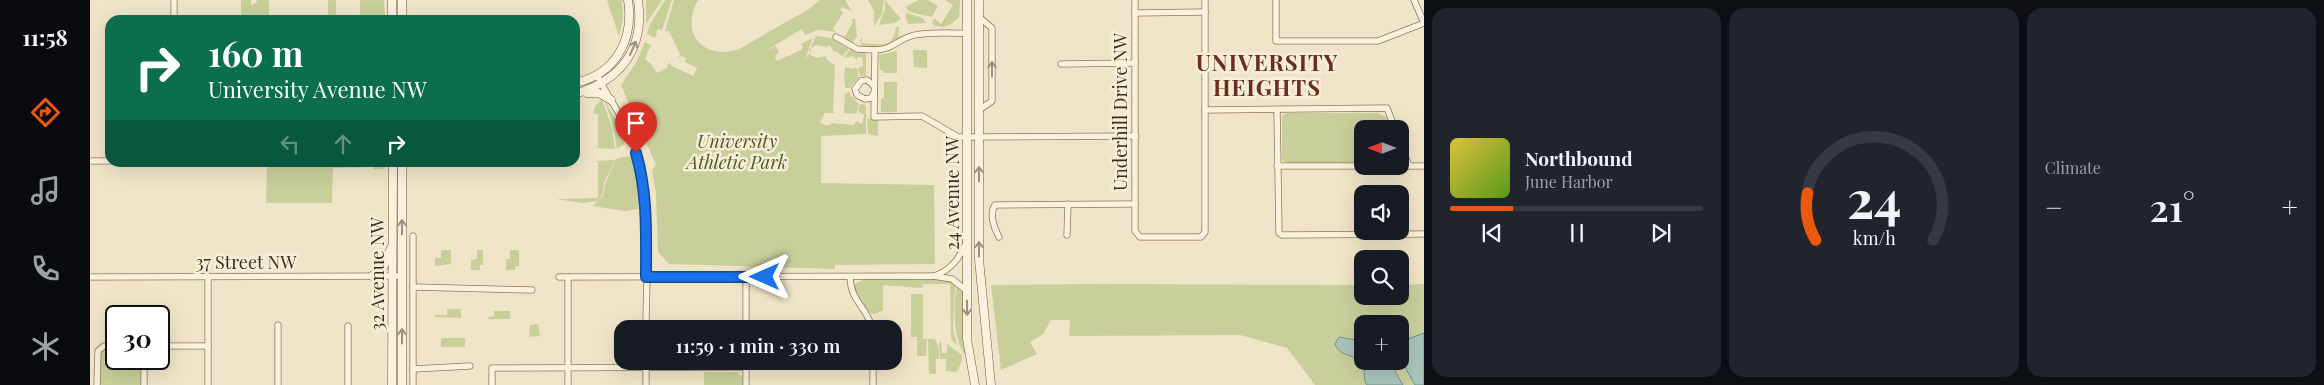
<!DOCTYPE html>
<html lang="en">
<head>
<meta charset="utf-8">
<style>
  :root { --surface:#171b24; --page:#20242c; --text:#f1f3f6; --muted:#9ea1a6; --line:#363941; --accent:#ea580c }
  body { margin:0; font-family:"Playfair Display",serif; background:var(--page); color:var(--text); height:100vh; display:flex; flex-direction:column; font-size:19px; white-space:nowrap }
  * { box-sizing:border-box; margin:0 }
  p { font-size:16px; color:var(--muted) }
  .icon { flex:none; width:28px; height:28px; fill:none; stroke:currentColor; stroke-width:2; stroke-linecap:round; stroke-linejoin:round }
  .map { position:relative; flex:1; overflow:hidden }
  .drawer { display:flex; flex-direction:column; gap:8px; padding:8px; background:#0d0f14; width:900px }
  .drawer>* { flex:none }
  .hud { position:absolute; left:15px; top:15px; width:475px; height:152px; border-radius:15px; box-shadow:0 5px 20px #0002; background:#0b6e4f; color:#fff; overflow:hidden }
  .needle { width:32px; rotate:270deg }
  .controls { position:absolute; left:1264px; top:120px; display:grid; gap:10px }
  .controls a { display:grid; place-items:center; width:55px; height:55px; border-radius:10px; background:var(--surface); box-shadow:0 5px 20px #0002; font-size:25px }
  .speed { position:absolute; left:15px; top:305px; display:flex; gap:10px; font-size:25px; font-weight:700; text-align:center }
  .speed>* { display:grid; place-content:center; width:65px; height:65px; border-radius:50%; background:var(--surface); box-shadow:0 5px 20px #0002; line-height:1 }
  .speed .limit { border:2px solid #111; border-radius:8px; background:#fff; color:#111 }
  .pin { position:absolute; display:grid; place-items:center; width:42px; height:42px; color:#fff; margin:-51px -21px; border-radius:50% 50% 50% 0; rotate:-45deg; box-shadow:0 0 5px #0007 }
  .pin .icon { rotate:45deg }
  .me { position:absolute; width:55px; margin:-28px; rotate:270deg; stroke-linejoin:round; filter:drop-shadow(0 0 4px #0008) }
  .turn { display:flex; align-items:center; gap:18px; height:105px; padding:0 20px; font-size:22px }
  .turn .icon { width:65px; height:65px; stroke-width:2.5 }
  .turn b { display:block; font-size:35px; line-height:42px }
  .lanes { display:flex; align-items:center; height:48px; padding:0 20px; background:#0003; justify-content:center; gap:25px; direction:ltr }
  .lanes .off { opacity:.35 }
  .big { font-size:38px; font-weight:600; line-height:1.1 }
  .drawer .card { flex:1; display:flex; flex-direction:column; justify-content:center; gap:8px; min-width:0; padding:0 18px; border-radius:15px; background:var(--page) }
  .drawer .dial { align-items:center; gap:0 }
  .dial svg { height:130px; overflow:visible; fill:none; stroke:var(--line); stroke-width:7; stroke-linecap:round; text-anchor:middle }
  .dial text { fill:var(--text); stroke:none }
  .song { display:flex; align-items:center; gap:15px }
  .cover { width:60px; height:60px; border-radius:8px; background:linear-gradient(135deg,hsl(50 70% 55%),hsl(90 70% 35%)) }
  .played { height:5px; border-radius:2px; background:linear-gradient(90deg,var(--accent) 25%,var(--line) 25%) }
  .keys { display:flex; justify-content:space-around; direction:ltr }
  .heat { display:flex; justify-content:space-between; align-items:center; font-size:28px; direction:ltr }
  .drawer .tiles { flex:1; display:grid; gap:8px; grid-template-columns:repeat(3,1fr) }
  .trip { position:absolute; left:524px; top:320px; width:288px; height:50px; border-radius:15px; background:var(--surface); box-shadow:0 5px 20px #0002; font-weight:600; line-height:50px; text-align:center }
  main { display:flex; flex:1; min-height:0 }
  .dock { display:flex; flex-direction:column; width:90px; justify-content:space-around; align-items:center; background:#090b0e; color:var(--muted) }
  .dock .icon { width:35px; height:35px }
  .dock .current { color:var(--accent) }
  .dock b { font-size:22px; color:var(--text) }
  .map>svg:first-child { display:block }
  .green { fill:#c9cf9b; fill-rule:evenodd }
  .water { fill:#a9c4bc; stroke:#6f938a }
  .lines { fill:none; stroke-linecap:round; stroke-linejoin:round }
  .street-casing { stroke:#8d765c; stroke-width:7 }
  .secondary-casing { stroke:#6f573f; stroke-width:9 }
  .street { stroke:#faf1dc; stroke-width:5.5 }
  .secondary { stroke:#faf1dc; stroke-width:8 }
  .oneway { stroke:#9c907e }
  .route-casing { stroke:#114b97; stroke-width:12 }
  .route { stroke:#1a73e8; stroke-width:9 }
  .labels { text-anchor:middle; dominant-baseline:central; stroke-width:5; stroke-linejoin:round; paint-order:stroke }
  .street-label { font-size:18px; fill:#3d2e20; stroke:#f7eed8 }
  .park-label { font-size:18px; font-style:italic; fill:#4d5a26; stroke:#f7eed8 }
  .district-label { font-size:22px; font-weight:bold; letter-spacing:1px; fill:#6b2e1e; stroke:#f7eed8 }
</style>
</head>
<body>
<main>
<nav class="dock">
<b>11:58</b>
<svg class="icon current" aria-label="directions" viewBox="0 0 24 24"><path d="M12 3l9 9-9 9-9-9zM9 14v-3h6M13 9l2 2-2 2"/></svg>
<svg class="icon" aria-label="music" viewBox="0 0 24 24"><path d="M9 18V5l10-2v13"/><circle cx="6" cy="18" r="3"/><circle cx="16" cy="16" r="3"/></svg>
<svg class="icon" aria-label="phone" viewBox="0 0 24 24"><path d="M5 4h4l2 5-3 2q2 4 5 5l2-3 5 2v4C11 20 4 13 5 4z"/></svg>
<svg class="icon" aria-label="climate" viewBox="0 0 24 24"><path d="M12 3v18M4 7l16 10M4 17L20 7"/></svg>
</nav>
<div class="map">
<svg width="1334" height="385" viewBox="0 0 1334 385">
  <rect width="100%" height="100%" fill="#f0e4c8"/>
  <!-- green -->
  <g class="green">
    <path d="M151,0H161V5L166,3L167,0H179V20H151Z"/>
    <path d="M238,0H246V17H251V20H238Z"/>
    <path d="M270,0H294L295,20H270Z"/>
    <path d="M517,0H532L533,18L529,36Z"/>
    <path d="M556,0H572L556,24Z"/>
    <path d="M575,0H582L572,30L568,29L565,38L557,34L560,24Z"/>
    <path d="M584,0H608C589,33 614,61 649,49L719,9L730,0H755L762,11L752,7L750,10L756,15L753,13L743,29L746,32L728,30L715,35L712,29L674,52L686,46L689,52L685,56L687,61L711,50L713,47L711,44L723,38L715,59L719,54L726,58L736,56L737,60L745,65L743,111L745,113H735L730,122L735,125H741V123L764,125L766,121L772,124L774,115L768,111L770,104L776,105V134L731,136V183L844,185L845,264L745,265V269L579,264L568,252L566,194L562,170L566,165L531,85L547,61L555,42L561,45L555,59L561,64L567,73L578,67L577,65L580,62V65L603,76L607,68L595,62L596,58L591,56L588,58L590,54L579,31H575Z"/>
    <path d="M778,0H794L792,14L784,26V11Z"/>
    <path d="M795,0L811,19L805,23L789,25L795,9Z"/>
    <path d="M829,0H838L848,6L842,17L820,12L815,7Z"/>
    <path d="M855,0H870L869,17C860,26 854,30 842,24L844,18L851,24L863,5Z"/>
    <path d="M817,13L833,18L836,23L818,24L815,16Z"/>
    <path d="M765,18L767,36L762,44L751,35L755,36L763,22L761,20Z"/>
    <path d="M806,27H809L808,40L796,48L773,47L770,40L772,37V43C792,44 802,50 806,27Z"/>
    <path d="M726,36L741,38L759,49L752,56L746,51L744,52L740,45L737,47L726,45L721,48V52L719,51Z"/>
    <path d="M760,49L776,52V76H771L767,69L773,66L772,57H768L766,60L763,56L754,58Z"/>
    <path d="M823,50H837V68L824,67Z"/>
    <path d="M807,51V73H793V71L790,70L789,55Z"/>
    <path d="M755,67L763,69L766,67L769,77L760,88H755V82H754Z"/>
    <path d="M794,82H807V112H791V99L794,98Z"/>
    <path d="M755,93L760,92V95L769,104L766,114L754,113Z"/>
    <path d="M512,99L522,128L525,149L505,148L508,147V114L503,113L506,105Z"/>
    <path d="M514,99L530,127L535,136L534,144L527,149L523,126Z"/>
    <path d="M1196,113H1287L1296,117L1300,129H1272V163H1196L1192,159V116Z"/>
    <path d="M777,119H788V136L778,134Z"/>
    <path d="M537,156L543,158C546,162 551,203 548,209L535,211L502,206L513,197L515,184L526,159Z"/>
    <path d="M525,160L514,183L512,196L508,201L492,203L466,199L508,198V162L505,161Z"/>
    <path d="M177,163H295V169H284V167L243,168L242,203H176Z"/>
    <path d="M351,250H361V264L345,266V258H351Z"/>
    <path d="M387,250H393V265H390V270H381V260L387,259Z"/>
    <path d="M420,250H429V266H425V270H416V259H420Z"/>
    <path d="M775,279L858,280L865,284L863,329L867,345L861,339L860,284H833L832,288L793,285V310L784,314C774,312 761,294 765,284Z"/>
    <path d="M1010,284L1272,285V296H1310V285L1334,284V385H1225L1197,348L1150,335L979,336L980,320H961L953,334L940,342L947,354L911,370L901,285ZM1272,324H1310V361H1272Z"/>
    <path d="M867,285L874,295L875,355C863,340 863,303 867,285Z"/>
    <path d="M821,294H833V339H837L836,356H827V337H821Z"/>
    <path d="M357,309H371V318L345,317V315H357Z"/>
    <path d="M404,311H420V319H398V317L404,316Z"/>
    <path d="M448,324L450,336L439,337L440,325Z"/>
    <rect x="351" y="338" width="24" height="9"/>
    <path d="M838,339H845L849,348V359H846V374H839Z"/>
    <path d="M851,341L852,353H857V344L872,355V360L867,372L856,371V359H850L849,344Z"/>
    <path d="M17,349H26V359H51V385H10V356L12,351Z"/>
    <path d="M614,372H647L653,378V385H611H614Z"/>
  </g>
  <!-- water -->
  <g class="water">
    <path d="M1334,333V385H1325L1310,358V342Z"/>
    <path d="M1249,337L1272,341L1271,354L1272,361H1278L1282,365C1306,362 1302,368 1313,385H1277C1272,378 1276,372 1273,365C1265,352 1251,359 1245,344Z"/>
  </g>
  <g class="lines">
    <!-- street casing -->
    <g class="street-casing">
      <g id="street">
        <path d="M1045,0V231L1050,237H1111L1115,232V0"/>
        <path d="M1186,0V41H1288L1334,23"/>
        <path d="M1324,0L1334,23"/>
        <path d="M1045,13L1115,12"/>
        <path d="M889,17L902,28V101L889,110"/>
        <path d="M84,20V0"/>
        <path d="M746,37L767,49L785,50L784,117L832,116L868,137L1046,136"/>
        <path d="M785,50C804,49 805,41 821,36C839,31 859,34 877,33"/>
        <path d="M971,64L1045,63"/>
        <path d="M507,75C518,98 534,118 543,142C564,201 556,268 556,329"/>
        <path d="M784,86L777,80L771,81L765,89L767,95L775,99L781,98L784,93"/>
        <path d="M1115,110L1297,108L1305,129"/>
        <path d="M1187,110L1189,233L1192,235L1334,234"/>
        <path d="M1310,143L1319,166"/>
        <path d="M0,161H20"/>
        <path d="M1187,166H1272"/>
        <path d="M1310,166H1334"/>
        <path d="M977,235L978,204"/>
        <path d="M909,237C904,228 899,214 905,205L1045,204"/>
        <path d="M844,276C861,270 869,259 876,243"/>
        <path d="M0,277L311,276"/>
        <path d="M118,277V385"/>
        <path d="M469,277L843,276L862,279L877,291"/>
        <path d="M478,277V385"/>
        <path d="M656,277V329"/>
        <path d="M760,277C761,303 778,307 782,329"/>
        <path d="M323,287L442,290"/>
        <path d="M188,325V385"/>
        <path d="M258,326V385"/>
        <path d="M69,346H118"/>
        <path d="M54,359V385"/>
        <path d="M656,361V385"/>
        <path d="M783,361V385"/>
        <path d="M323,369L380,366"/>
        <path d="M7,385L8,351L14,346H26"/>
        <path d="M323,385V236"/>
        <path d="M402,385V368L656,367"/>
        <path d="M556,385V361"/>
      </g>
    </g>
    <!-- secondary casing -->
    <g class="secondary-casing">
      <g id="secondary">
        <path d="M302,0V20"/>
        <path d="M312,0V20"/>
        <path d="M877,0V339L885,385"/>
        <path d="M889,0V259L901,385"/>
        <path d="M485,83C526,74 544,40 538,0"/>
        <path d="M497,93H509L521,100"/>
        <path d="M485,94C531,80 555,49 548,0"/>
        <path d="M282,276L293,268L301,248"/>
        <path d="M302,385L303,162"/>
        <path d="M312,385V162"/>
      </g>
    </g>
    <!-- street -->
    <use href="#street" class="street"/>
    <!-- secondary -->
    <use href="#secondary" class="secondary"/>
  </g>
  <!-- one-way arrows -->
  <defs><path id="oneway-shaft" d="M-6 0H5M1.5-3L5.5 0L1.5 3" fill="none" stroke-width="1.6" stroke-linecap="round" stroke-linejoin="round" transform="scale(1.25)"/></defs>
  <g class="oneway">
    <use href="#oneway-shaft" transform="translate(543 48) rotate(-66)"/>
    <use href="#oneway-shaft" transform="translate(902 69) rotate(-90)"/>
    <use href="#oneway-shaft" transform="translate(889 174) rotate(-90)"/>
    <use href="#oneway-shaft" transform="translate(312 227) rotate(-90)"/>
    <use href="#oneway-shaft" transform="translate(889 249) rotate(-90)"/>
    <use href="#oneway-shaft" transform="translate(877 308) rotate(90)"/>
    <use href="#oneway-shaft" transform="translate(312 336) rotate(-90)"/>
  </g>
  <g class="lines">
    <!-- route casing -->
    <g class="route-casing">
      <path id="route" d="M546,153C558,194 556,236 556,277H675"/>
    </g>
    <!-- route -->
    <use href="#route" class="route"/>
  </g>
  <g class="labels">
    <!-- street labels -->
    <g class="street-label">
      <text transform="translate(1030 112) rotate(-90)">Underhill Drive NW</text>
      <text transform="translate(862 193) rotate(-90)">24 Avenue NW</text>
      <text x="156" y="262">37 Street NW</text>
      <text transform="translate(287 274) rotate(-90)">32 Avenue NW</text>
    </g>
    <!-- park labels -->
    <g class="park-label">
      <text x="647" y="141">University<tspan x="647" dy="21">Athletic Park</tspan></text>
    </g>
    <!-- district labels -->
    <g class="district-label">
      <text x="1177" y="62">UNIVERSITY<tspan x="1177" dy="25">HEIGHTS</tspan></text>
    </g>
  </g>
</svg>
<div class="controls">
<a><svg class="needle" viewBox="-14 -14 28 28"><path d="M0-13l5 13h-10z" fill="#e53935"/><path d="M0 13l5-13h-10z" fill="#9ea1a6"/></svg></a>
<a><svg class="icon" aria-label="sound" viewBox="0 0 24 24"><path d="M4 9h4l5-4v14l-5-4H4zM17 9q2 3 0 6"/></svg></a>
<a><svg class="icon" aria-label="search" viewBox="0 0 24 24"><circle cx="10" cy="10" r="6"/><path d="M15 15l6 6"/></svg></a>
<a>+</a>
</div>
<div class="speed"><div class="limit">30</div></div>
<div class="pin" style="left:546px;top:153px;background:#d93025"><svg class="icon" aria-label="arrive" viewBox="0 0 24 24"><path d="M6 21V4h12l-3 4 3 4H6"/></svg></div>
<svg class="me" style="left:675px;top:277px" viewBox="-20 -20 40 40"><path d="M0-17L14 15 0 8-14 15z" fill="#1a73e8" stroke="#fff" stroke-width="4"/></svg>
<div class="trip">11:59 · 1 min · 330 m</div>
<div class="hud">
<div class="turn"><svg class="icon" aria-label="right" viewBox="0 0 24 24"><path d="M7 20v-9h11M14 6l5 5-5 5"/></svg><div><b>160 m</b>University Avenue NW</div></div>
<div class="lanes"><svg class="icon off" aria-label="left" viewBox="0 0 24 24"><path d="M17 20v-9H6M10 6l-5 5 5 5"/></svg><svg class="icon off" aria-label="ahead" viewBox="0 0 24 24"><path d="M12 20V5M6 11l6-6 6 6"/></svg><svg class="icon" aria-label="right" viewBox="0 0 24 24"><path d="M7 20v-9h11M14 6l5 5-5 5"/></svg></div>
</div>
</div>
<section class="drawer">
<div class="tiles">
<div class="card">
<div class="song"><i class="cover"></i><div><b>Northbound</b><p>June Harbor</p></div></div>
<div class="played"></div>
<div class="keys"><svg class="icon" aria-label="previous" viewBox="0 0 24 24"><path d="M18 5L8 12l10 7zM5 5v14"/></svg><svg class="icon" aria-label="pause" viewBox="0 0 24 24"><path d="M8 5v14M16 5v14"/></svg><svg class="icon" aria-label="next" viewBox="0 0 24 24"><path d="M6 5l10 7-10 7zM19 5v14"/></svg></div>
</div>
<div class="card dial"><svg viewBox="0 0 100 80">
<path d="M14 69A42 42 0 1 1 86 69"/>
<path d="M14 69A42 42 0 0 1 9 40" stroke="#ea580c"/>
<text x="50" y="56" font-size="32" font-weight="700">24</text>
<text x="50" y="72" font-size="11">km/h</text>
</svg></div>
<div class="card"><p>Climate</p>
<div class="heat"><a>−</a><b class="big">21°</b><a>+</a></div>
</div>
</div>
</section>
</main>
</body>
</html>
